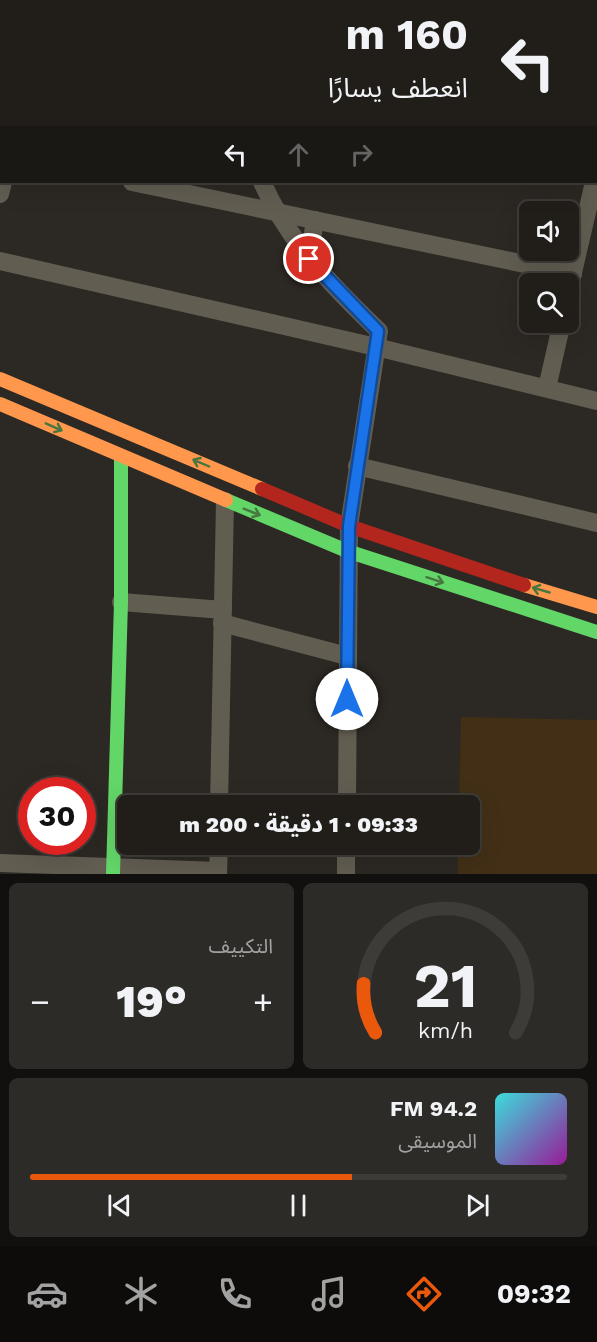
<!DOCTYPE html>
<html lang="ar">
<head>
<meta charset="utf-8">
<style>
  :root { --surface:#211e1a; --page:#2d2b27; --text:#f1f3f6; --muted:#a2a2a2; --line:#3e3c39; --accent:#ea580c }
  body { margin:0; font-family:"Work Sans","Noto Sans Arabic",sans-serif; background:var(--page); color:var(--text); direction:rtl; height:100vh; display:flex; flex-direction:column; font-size:22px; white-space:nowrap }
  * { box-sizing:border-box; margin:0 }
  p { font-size:20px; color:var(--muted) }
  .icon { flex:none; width:33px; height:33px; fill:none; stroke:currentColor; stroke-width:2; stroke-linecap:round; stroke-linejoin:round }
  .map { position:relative; height:874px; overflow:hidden; direction:ltr }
  .panel { display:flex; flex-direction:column; gap:9px; padding:9px; background:#12100e; flex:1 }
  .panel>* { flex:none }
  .banner { position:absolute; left:0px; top:0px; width:597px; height:183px; box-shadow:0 6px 24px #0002,0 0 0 2px var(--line); direction:rtl; background:#211e1a; color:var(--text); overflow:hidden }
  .tools { position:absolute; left:519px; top:201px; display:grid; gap:12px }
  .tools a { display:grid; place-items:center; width:60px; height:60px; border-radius:9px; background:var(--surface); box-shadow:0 6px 24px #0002,0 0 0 2px var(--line); font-size:30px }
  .speed { position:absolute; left:18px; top:777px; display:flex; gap:12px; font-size:30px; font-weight:700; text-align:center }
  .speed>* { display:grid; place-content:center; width:78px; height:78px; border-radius:50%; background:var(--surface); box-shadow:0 6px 24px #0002,0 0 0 2px var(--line); line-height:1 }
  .speed .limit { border:9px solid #d22; background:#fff; color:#111 }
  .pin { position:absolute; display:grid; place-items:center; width:51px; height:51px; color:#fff; margin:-26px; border:3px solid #fff; border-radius:50%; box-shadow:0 2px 6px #0007 }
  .me { position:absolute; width:66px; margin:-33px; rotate:0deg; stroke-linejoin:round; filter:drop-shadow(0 0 4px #0008) }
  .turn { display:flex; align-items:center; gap:21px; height:126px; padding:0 30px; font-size:27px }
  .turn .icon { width:78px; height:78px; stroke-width:2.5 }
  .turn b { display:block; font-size:42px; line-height:51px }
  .lanes { display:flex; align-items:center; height:57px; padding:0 30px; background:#0003; justify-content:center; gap:30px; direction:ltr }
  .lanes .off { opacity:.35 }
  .big { font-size:45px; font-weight:800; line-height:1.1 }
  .panel .widget { flex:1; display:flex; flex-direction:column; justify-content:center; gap:9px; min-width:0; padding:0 21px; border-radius:9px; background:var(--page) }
  .panel .dial { align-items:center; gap:0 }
  .dial svg { height:156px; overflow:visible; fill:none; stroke:var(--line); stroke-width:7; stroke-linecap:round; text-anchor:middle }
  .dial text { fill:var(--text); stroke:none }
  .song { display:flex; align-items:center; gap:18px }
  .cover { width:72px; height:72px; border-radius:9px; background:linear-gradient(135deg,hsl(180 70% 55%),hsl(300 70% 35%)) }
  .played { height:6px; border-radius:3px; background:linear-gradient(90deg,var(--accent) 60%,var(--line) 60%) }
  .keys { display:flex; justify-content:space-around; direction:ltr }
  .heat { display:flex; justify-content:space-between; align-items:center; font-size:33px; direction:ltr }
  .panel .tiles { flex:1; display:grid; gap:9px; grid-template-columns:1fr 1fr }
  .widget:last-child { grid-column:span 2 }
  .trip { position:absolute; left:117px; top:795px; width:363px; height:60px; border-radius:9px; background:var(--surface); box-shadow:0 6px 24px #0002,0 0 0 2px var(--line); font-weight:800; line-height:60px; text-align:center; direction:rtl }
  .dock { display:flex; height:96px; justify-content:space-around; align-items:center; background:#0d0c0a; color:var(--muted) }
  .dock .icon { width:42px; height:42px }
  .dock .selected { color:var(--accent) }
  .dock b { font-size:27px; color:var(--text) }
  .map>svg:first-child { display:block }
  .green { fill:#422f16 }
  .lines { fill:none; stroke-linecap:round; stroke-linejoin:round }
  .street { stroke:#625d51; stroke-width:18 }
  .fast { stroke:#63d668; stroke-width:14 }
  .slow { stroke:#ff974d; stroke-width:14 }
  .jam { stroke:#b3261e; stroke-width:14 }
  .oneway { stroke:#477640 }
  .route-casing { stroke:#114b97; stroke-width:15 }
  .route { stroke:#1a73e8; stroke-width:10 }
</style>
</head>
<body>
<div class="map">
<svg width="597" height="874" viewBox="0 0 597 874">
  <rect width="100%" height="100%" fill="#2c2823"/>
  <!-- green -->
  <path class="green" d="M461,717L597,720V874H458V845L470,844V806L459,805Z"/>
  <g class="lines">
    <!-- street -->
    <g class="street">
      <path d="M176,0L177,2"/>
      <path d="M237,2V0"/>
      <path d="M363,2L364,0"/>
      <path d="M518,2V0"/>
      <path d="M0,28L2,29"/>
      <path d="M0,154H2"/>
      <path d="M596,156L597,157"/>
      <path d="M132,182L573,274"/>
      <path d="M262,182C288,241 332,286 379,331L349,526L347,806"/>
      <path d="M0,194L3,182"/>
      <path d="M309,259L315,220"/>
      <path d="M0,261L376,347L597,401"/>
      <path d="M568,294L594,182"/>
      <path d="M547,388L562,322"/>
      <path d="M357,466L597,523"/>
      <path d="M121,602L223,610"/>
      <path d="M222,623L347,656"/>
      <path d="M219,806L225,501"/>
      <path d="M0,863L218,871"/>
      <path d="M218,874L219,844"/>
      <path d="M346,874V844"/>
    </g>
    <!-- fast -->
    <g class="fast">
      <path d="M226,500L347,551L597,632"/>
      <path d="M113,874L121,602V457"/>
    </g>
    <!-- slow -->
    <g class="slow">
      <path d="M0,379L262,489"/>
      <path d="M0,404L226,500"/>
      <path d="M524,585L597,607"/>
    </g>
    <!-- jam -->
    <path class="jam" d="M262,489L349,526L524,585"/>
  </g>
  <!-- one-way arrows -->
  <defs><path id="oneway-shaft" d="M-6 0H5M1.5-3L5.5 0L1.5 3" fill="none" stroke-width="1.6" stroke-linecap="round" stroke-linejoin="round" transform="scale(1.5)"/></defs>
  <g class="oneway">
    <use href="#oneway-shaft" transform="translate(54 427) rotate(24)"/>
    <use href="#oneway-shaft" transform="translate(201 463) rotate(-157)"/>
    <use href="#oneway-shaft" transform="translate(252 512) rotate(22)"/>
    <use href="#oneway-shaft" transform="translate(435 580) rotate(18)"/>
    <use href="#oneway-shaft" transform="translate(541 590) rotate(-164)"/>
  </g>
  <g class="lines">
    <!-- route casing -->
    <g class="route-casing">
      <path id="route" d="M309,259L378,331L349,526L347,699"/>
    </g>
    <!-- route -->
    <use href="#route" class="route"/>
  </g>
</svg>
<div class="tools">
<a><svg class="icon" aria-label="sound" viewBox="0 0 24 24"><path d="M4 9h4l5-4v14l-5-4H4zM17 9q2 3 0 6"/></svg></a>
<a><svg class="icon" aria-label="search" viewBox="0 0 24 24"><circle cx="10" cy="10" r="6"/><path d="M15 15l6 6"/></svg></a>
</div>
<div class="speed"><div class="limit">30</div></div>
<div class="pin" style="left:309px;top:259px;background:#d93025"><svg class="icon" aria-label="arrive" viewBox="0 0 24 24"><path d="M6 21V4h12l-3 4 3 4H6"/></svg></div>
<svg class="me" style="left:347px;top:699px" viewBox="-20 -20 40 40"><circle r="19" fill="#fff"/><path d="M0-13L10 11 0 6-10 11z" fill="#1a73e8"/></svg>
<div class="trip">09:33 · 1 دقيقة · 200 m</div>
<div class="banner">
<div class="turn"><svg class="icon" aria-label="left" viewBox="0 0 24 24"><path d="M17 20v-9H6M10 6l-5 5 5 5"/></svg><div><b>160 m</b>انعطف يسارًا</div></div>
<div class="lanes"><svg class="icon" aria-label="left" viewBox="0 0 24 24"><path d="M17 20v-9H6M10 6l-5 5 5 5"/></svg><svg class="icon off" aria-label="ahead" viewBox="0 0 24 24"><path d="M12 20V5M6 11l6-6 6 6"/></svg><svg class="icon off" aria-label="right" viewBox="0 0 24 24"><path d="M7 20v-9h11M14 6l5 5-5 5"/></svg></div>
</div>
</div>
<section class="panel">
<div class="tiles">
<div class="widget dial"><svg viewBox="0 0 100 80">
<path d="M14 69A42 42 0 1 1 86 69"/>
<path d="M14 69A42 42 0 0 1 8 44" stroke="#ea580c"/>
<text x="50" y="56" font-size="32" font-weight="700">21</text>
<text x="50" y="72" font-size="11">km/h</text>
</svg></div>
<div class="widget"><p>التكييف</p>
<div class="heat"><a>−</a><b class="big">19°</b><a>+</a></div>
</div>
<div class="widget">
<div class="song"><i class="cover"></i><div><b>94.2 FM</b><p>الموسيقى</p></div></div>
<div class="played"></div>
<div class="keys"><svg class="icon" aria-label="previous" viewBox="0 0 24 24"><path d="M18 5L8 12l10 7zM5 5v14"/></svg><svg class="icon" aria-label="pause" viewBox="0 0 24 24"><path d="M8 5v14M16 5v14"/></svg><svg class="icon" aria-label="next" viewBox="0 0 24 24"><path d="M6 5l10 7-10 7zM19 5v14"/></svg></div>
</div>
</div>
</section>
<nav class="dock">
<b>09:32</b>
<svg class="icon selected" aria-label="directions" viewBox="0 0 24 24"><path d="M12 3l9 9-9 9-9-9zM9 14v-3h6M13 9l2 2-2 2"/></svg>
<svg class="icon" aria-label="music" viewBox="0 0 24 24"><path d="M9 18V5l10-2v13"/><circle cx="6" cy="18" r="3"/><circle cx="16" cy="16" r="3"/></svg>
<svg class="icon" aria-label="phone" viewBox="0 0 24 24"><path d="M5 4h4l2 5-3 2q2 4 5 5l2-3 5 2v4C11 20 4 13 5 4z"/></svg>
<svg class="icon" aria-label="climate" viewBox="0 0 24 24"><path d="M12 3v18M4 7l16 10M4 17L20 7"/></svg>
<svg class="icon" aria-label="car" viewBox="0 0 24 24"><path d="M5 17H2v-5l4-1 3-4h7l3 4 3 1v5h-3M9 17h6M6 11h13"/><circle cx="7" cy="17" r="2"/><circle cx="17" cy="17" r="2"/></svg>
</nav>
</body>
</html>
